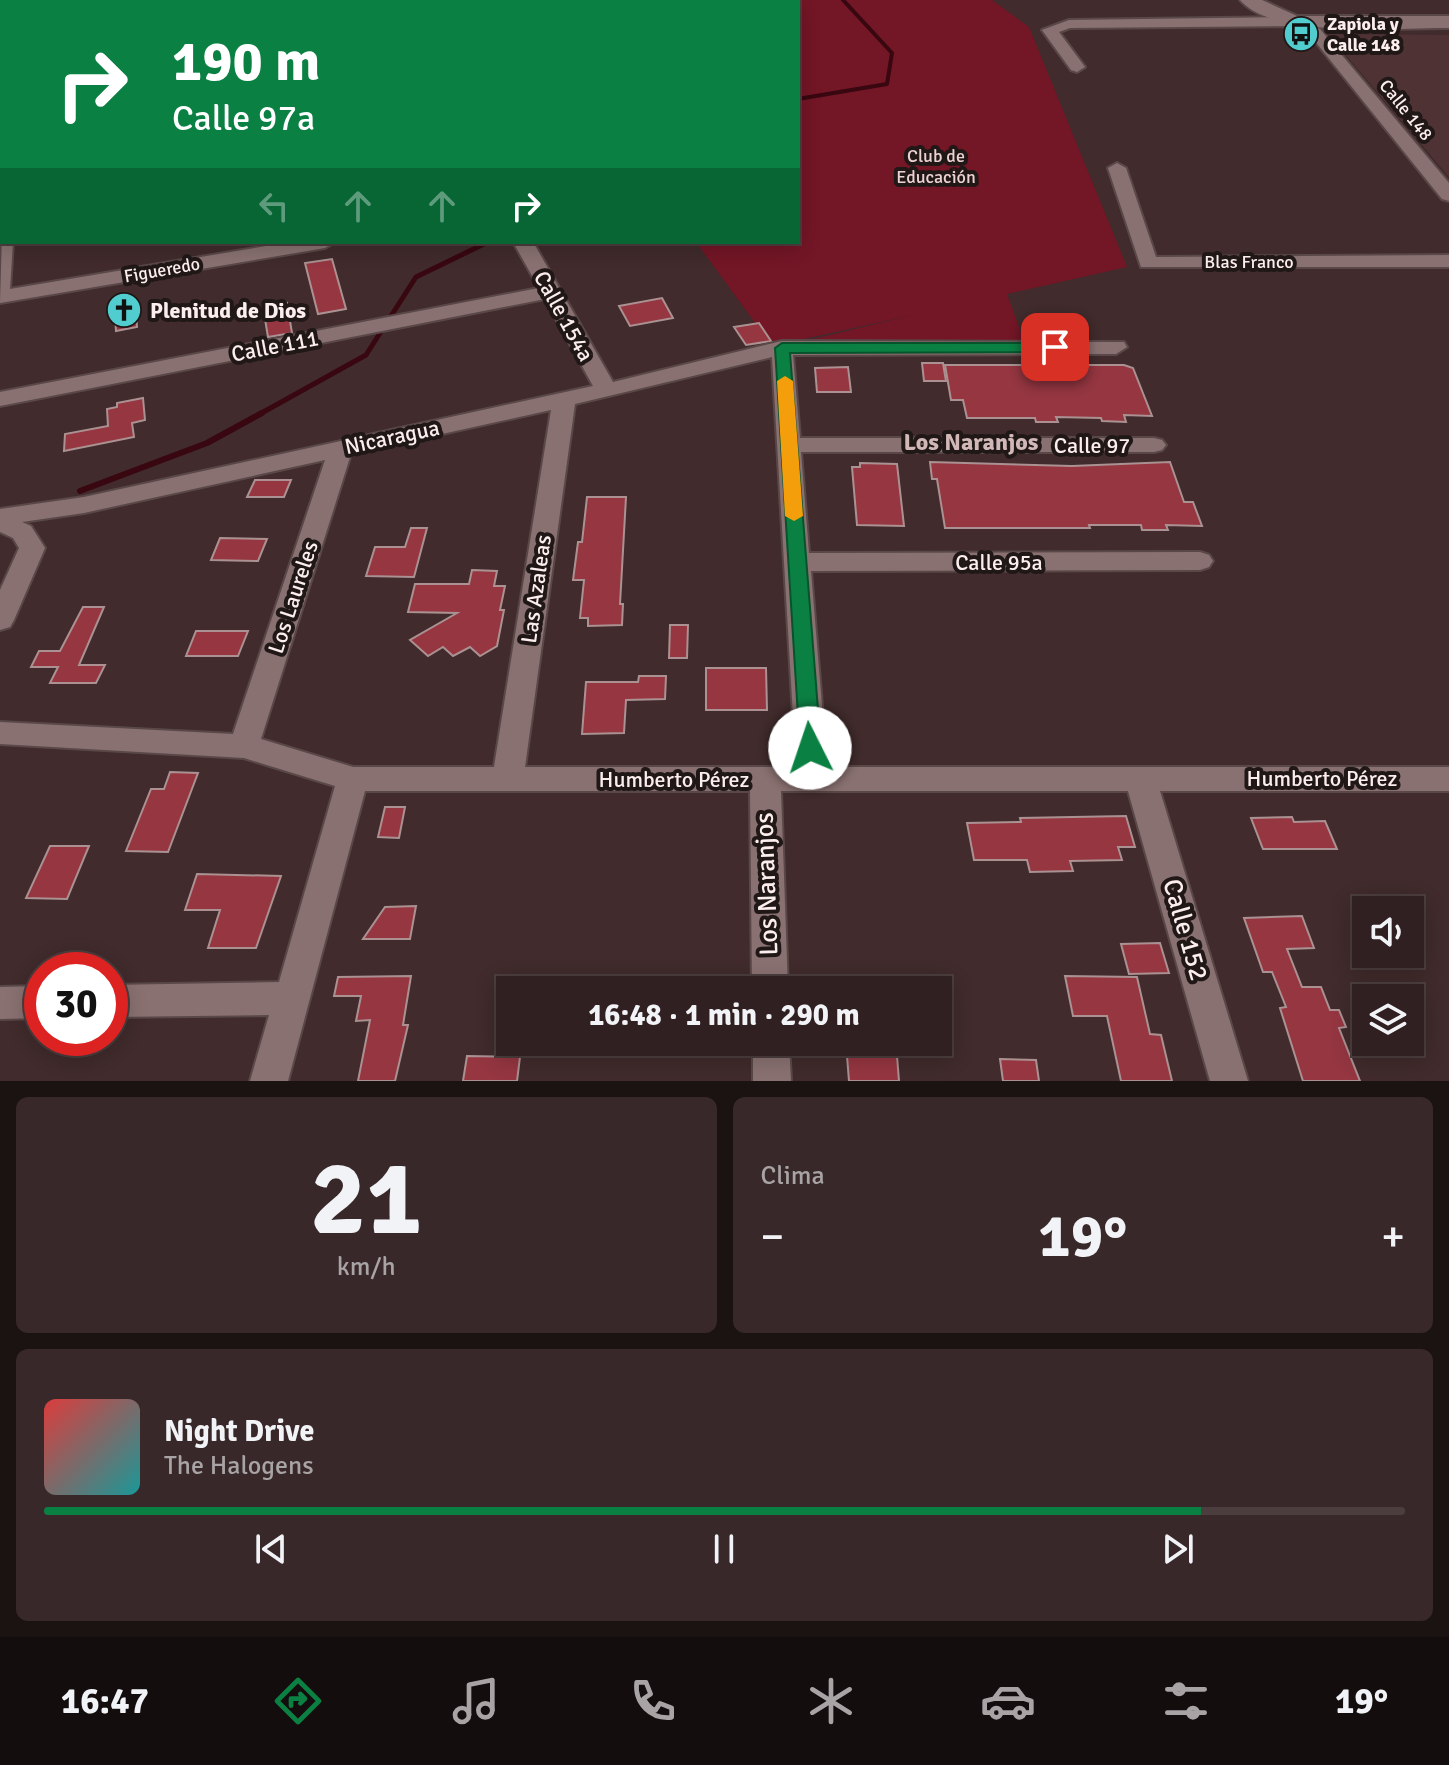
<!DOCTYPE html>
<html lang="es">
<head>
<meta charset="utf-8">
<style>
  :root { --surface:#312021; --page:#39282a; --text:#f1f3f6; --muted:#a8a3a5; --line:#4c3e3f; --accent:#0b8043 }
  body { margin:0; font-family:Signika,sans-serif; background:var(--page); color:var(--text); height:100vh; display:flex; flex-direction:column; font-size:30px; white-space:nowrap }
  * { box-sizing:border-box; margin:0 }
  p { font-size:26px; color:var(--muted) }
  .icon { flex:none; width:44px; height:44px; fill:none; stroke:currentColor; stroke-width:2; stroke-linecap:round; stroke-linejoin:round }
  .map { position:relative; height:1081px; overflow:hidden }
  .panel { display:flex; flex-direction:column; gap:16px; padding:16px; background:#1b1212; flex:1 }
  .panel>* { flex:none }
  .top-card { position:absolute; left:0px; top:0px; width:800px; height:244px; box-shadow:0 4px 20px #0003,0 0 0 2px var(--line); background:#0b8043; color:#fff; overflow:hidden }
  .tools { position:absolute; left:1352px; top:896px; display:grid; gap:16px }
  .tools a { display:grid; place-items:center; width:72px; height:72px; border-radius:0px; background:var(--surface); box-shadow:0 4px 20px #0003,0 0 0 2px var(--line); font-size:40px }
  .speed { position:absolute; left:24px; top:952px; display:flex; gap:16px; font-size:40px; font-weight:700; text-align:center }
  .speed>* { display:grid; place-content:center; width:104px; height:104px; border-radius:50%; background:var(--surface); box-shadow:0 4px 20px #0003,0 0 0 2px var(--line); line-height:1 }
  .speed .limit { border:12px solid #d22; background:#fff; color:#111 }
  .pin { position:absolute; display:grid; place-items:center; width:68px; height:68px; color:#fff; margin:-34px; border-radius:16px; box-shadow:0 4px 12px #0006 }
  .me { position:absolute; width:88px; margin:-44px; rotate:356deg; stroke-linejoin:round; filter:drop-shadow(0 0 6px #0008) }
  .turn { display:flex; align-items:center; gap:28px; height:168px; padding:0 40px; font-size:36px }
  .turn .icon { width:104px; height:104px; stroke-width:2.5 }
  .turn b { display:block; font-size:56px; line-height:68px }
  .lanes { display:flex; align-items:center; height:76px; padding:0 40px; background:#0003; justify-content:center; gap:40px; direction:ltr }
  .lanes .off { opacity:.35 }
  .big { font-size:60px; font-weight:800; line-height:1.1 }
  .panel .widget { flex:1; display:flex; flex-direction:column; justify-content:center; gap:12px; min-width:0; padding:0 28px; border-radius:12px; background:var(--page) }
  .panel .dial { align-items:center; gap:0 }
  .dial b { font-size:104px; line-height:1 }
  .song { display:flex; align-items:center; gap:24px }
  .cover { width:96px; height:96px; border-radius:12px; background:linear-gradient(135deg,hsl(0 70% 55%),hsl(180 70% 35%)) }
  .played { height:8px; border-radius:4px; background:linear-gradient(90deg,var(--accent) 85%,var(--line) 85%) }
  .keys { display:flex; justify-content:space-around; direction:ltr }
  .heat { display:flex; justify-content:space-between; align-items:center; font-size:44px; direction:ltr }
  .panel .tiles { flex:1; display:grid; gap:16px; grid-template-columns:1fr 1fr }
  .widget:last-child { grid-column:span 2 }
  .trip { position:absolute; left:496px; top:976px; width:456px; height:80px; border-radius:0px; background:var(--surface); box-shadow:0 4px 20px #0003,0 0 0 2px var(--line); font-weight:800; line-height:80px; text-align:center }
  .tabs { display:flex; height:128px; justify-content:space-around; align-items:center; background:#140d0d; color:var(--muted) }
  .tabs .icon { width:56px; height:56px }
  .tabs .active { color:var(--accent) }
  .tabs b { font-size:36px; color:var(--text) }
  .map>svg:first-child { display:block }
  .built { fill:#4f3233 }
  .green { fill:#731626 }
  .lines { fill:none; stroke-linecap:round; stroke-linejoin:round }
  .stream-far2 { stroke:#38070f; stroke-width:4 }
  .stream-far1 { stroke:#38070f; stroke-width:5 }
  .stream { stroke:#38070f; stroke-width:6 }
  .building { fill:#953641; stroke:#ab9191; stroke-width:2 }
  .minor-casing { stroke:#5a4848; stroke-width:4 }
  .tertiary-casing { stroke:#5a4848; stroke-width:4 }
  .minor { fill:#8a7171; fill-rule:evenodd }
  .tertiary { fill:#8a7171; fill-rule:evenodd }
  .route { fill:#0b8043; stroke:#07532c; stroke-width:2 }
  .slow { fill:#f59e0b }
  .labels { text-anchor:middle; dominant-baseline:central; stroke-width:8; stroke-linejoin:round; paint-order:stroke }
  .far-poi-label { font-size:18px; font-weight:bold; fill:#fdeeee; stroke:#201717; text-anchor:start }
  .far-street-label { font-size:18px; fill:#fdeeee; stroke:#201717 }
  .far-park-label { font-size:18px; fill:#eed2d2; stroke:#201717 }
  .poi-label { font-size:22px; font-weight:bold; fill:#fdeeee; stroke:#201717; text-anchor:start }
  .street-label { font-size:22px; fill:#fdeeee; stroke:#201717 }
  .neighbourhood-label { font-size:24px; font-weight:bold; fill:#d2b7b7; stroke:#201717 }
  .near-street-label { font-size:26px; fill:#fdeeee; stroke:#201717 }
</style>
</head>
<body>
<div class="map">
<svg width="1449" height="1081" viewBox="0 0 1449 1081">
  <rect width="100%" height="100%" fill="#412b2c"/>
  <!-- built -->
  <path class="built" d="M1328,34L1449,35V177Z"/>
  <!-- green -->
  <path class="green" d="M525,0H992L1029,27L1127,267L1007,294L1024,341L809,340L913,315L772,346L696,242H798V2Z"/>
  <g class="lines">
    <!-- stream-far2 -->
    <path class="stream-far2" d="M798,99L887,84L892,53L843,0"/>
    <!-- stream-far1 -->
    <g class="stream-far1">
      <path d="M391,316L416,277L488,242"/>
      <path d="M258,415L366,355L380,333"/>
    </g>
    <!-- stream -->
    <path class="stream" d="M80,491L207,443L262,413"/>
  </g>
  <!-- building -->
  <g class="building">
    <path d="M332,259L346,309L318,314L305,263Z"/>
    <path d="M662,298L673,318L630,326L619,306Z"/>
    <path d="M135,299L137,327L116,331L114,302Z"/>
    <path d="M287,303L292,333L268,337L263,307Z"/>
    <path d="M759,323L771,341L746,345L734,327Z"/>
    <path d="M922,363H943L946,381H924Z"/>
    <path d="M945,365H1124L1133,368L1152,416L1124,415L1126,422L1102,421L1101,418L1056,417L1058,422H1036L1035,418H967L963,400H951Z"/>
    <path d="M848,367L851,392H817L815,368Z"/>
    <path d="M143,398L145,420L132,423L134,437L64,451L65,434L108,426L107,409L117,407V403Z"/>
    <path d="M930,462L1072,466L1170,462L1184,502H1193L1202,526L1166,525L1168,530H1142L1141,525H1089L1090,528H945L937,479H932Z"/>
    <path d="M860,463L897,464L904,526L857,525L852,467H860Z"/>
    <path d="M255,480H291L284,497H247Z"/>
    <path d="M587,497H626L620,604H623L622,625L588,626V618H580L584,580H573L578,542H582Z"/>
    <path d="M411,528H427L414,577L366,576L375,547H405Z"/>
    <path d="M220,538L267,539L258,561L211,560Z"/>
    <path d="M472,570L497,571L494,586H505L500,610H504L497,646L480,656L470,647L453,656L443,647L428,656L410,640L457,613L408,612L415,584H469Z"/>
    <path d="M83,607H104L79,665H105L96,683H50L58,667H31L39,651H60Z"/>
    <path d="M670,625H688L687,658H669Z"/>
    <path d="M196,631H248L238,656H186Z"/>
    <path d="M706,668H766L767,710H706Z"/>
    <path d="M639,676H666L665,699L626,700L624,733L582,734L586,682H638Z"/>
    <path d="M170,772L198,773L168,852L126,851L151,789H164Z"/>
    <path d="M385,807H405L399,838L378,837Z"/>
    <path d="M1126,816L1135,847H1118L1122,860L1070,861L1073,871L1030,872L1027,860H974L967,823L1021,822L1020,818Z"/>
    <path d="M1292,817L1294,822L1325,821L1337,849H1263L1251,818Z"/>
    <path d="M50,846H89L67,899L26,898Z"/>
    <path d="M197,874L281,876L256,948H208L220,910H185Z"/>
    <path d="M416,906L410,939H363L385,907Z"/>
    <path d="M1302,916L1314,948L1287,949L1302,987H1321L1330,1010H1339L1346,1027L1339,1028L1360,1081H1303L1280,1008L1286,1007L1272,972H1263L1244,918Z"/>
    <path d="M1160,943L1169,973L1129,974L1121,944Z"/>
    <path d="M411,976L403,1025H408L395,1081H358L370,1020L356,1021L361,996H334L338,977Z"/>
    <path d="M1065,976L1137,977L1150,1034L1161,1035L1172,1081H1121L1107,1016H1073Z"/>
    <path d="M467,1056L520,1057L517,1081H463Z"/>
    <path d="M847,1056H897L899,1081H849Z"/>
    <path d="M1000,1059L1036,1060L1039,1081H1003Z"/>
  </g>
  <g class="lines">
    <!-- minor casing -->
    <g class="minor-casing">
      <g id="minor">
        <rect x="12" y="0" width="14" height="2"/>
        <rect x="195" y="0" width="14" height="2"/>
        <path d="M387,0H401L402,2H388Z"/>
        <path d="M1295,17L1320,29L1449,183V201L1442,199L1310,35L1292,26L1070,28L1059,32L1085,67L1077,72L1071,70L1042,30L1069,20Z"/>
        <path d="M1117,163L1126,168L1156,257L1449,255V267H1141L1108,168Z"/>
        <path d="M2,236V242H13L10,289L290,242H335L325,248L0,303Z"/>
        <path d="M513,242H533L613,382L782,341L1124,342L1127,347L1116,354L793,355L800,438H1154L1162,440L1166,445L1162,450L1154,452H801L809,553L1200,552L1209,555L1213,561L1209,567L1200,570L811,571L827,767H1449V791H1160L1248,1081H1210L1128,791H781L788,990H752L750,791H365L288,1081H250L269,1015L110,1017V985L279,982L335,786L244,758L0,744V722L233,734L325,460L84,513L22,522L31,526L45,548L14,620L10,627L0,630V590L19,548L13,538L0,532V509L84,497L593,386L545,299L0,406V392L539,288ZM772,357L796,767H525L575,404ZM551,410L494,767H353L261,739L351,454Z"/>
        <path d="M42,986V1018L0,1019V987Z"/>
        <path d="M753,1042H789L791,1081H753Z"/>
      </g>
    </g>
    <!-- tertiary casing -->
    <g class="tertiary-casing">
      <g id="tertiary">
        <path d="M1240,0H1262L1297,16H1449V28C1397,27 1275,40 1240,0Z"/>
        <rect x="0" y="77" width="2" height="12"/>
      </g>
    </g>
    <!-- minor -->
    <use href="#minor" class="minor"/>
    <!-- tertiary -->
    <use href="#tertiary" class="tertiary"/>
  </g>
  <!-- route -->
  <path class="route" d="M782,343H1055L1063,347L1055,352L790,353L821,748L818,754H803L800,748L775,348Z"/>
  <!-- slow -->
  <path class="slow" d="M785,376L793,381L803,516L794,521L785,516L777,381Z"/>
  <!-- icons -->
  <defs>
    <g id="bus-disc" transform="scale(1.8)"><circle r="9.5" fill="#52cdcf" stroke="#201717"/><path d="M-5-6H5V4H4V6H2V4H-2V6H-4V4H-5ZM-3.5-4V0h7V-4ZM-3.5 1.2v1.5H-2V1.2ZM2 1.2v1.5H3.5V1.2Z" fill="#111"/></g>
    <g id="church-disc" transform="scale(1.8)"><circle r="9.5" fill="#52cdcf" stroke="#201717"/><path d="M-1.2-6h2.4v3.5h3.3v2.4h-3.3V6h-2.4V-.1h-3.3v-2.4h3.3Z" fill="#111"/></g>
  </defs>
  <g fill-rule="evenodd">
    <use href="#bus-disc" x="1301" y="34"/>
    <use href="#church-disc" x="124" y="310"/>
  </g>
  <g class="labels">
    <!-- far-poi labels -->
    <g class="far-poi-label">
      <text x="1327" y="24">Zapiola y<tspan x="1327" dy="21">Calle 148</tspan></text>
    </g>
    <!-- far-street labels -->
    <g class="far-street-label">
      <text transform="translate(1406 110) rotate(51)">Calle 148</text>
      <text x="1249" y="262">Blas Franco</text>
      <text transform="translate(162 270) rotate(-10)">Figueredo</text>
    </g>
    <!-- far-park labels -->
    <g class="far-park-label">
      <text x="936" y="156">Club de<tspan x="936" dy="21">Educación</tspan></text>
    </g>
    <!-- poi labels -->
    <g class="poi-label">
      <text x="150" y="310">Plenitud de Dios</text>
    </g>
    <!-- street labels -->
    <g class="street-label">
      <text transform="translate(564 316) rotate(61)">Calle 154a</text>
      <text transform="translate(275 346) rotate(-11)">Calle 111</text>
      <text transform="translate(392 437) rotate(-12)">Nicaragua</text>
      <text x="1092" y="445">Calle 97</text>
      <text x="999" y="562">Calle 95a</text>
      <text transform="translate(536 589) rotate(-82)">Las Azaleas</text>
      <text transform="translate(293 597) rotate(-72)">Los Laureles</text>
      <text x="1322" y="778">Humberto Pérez</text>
      <text x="674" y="779">Humberto Pérez</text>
    </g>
    <!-- neighbourhood labels -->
    <g class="neighbourhood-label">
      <text x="971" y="442">Los Naranjos</text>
    </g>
    <!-- near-street labels -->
    <g class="near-street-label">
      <text transform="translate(767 884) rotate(-92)">Los Naranjos</text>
      <text transform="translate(1185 930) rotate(74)">Calle 152</text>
    </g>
  </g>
</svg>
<div class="tools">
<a><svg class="icon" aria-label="sound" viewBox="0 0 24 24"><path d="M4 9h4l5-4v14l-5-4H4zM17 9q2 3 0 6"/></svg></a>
<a><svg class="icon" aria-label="layers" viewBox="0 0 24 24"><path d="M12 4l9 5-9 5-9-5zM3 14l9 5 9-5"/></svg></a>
</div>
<div class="speed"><div class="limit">30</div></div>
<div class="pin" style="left:1055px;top:347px;background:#d93025"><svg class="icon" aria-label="arrive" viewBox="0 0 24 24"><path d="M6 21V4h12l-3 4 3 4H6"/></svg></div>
<svg class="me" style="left:810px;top:748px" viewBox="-20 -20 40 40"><circle r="19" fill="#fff"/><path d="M0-13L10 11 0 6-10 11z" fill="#0b8043"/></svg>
<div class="trip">16:48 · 1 min · 290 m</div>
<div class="top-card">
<div class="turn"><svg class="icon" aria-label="right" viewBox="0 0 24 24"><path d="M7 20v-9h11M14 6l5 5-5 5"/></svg><div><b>190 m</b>Calle 97a</div></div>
<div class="lanes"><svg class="icon off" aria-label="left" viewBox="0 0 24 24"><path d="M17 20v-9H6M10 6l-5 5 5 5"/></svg><svg class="icon off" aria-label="ahead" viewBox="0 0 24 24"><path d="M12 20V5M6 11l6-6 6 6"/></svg><svg class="icon off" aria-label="ahead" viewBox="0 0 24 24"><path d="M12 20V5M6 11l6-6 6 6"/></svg><svg class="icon" aria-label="right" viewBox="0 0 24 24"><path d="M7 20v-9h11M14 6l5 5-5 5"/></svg></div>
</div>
</div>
<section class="panel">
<div class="tiles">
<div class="widget dial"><b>21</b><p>km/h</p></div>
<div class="widget"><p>Clima</p>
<div class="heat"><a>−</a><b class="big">19°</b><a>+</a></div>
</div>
<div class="widget">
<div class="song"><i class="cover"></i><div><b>Night Drive</b><p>The Halogens</p></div></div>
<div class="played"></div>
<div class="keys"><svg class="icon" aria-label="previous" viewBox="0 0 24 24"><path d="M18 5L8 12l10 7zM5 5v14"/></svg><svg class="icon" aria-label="pause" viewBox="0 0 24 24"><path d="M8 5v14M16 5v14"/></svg><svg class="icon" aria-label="next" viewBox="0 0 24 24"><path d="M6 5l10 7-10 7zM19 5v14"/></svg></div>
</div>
</div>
</section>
<nav class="tabs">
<b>16:47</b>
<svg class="icon active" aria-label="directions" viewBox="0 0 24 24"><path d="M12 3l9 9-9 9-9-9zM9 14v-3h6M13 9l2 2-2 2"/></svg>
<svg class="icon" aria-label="music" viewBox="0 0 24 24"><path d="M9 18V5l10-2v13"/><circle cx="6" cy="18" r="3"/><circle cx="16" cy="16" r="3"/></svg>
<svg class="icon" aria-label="phone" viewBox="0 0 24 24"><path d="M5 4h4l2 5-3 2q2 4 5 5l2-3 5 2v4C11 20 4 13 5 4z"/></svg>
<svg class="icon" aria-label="climate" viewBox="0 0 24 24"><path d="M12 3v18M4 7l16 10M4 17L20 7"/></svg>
<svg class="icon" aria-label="car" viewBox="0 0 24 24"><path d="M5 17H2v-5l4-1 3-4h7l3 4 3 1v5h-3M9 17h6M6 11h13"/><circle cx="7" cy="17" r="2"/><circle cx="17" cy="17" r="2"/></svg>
<svg class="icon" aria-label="filters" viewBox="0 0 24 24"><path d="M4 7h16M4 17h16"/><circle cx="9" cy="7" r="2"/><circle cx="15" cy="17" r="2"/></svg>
<b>19°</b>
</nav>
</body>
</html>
